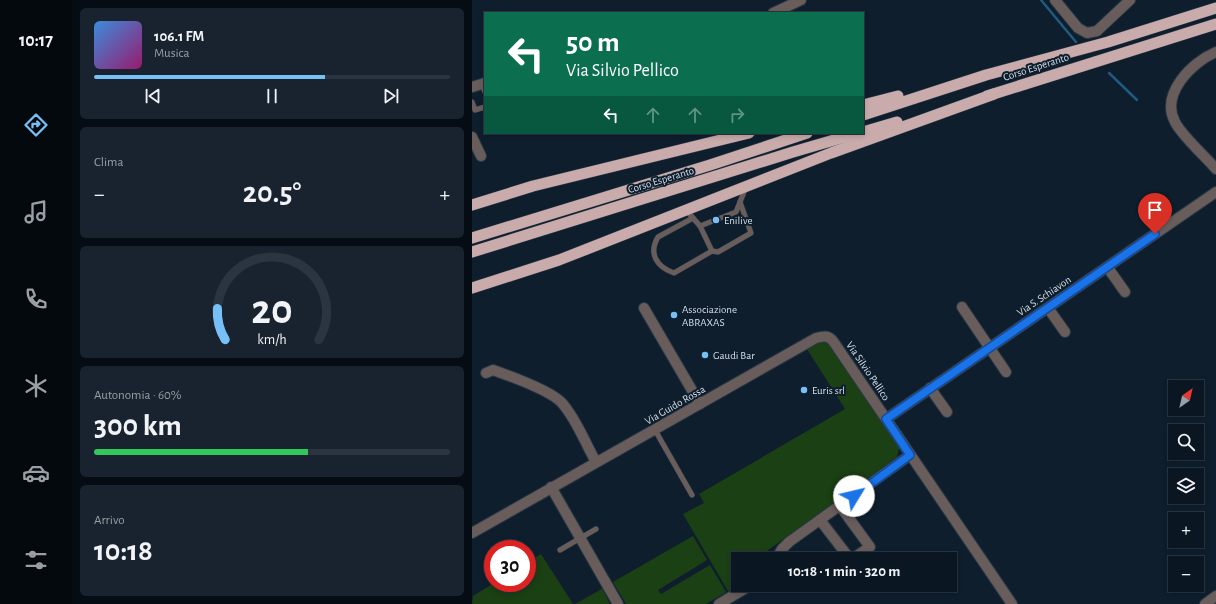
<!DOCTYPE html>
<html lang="it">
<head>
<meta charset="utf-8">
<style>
  :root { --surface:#0a1622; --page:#18232f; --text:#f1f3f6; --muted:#999fa5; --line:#2a3540; --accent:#76c0f7 }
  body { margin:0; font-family:"Alegreya Sans",sans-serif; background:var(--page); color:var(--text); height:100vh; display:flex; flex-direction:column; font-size:15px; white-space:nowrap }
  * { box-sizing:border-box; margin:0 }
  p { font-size:13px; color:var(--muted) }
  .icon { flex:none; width:22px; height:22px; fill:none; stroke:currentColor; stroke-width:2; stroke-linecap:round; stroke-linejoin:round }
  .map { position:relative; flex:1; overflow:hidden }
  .drawer { display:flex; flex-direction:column; gap:8px; padding:8px; background:#060c13; width:400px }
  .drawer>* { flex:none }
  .top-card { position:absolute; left:12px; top:12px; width:380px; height:122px; border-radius:0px; box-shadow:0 2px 6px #0003,0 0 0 1px var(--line); background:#0b6e4f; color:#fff; overflow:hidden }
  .needle { width:26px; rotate:34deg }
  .buttons { position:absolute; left:696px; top:380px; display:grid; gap:8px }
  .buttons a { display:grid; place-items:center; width:36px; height:36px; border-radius:0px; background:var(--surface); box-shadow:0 2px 6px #0003,0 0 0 1px var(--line); font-size:20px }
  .speed { position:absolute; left:12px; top:540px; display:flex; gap:8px; font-size:20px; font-weight:700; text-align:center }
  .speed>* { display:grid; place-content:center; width:52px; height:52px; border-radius:50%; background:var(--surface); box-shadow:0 2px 6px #0003,0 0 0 1px var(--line); line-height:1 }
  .speed .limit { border:6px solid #d22; background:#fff; color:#111 }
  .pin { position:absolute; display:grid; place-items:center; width:34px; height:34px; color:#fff; margin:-41px -17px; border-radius:50% 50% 50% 0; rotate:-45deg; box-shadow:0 0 4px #0007 }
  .pin .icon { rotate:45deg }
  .me { position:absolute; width:44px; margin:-22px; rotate:54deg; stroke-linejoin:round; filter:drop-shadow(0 0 3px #0008) }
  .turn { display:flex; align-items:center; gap:14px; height:84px; padding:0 16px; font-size:18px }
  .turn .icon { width:52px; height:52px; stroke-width:2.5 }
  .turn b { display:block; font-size:28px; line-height:34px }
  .lanes { display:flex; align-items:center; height:38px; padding:0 16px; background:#0003; justify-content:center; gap:20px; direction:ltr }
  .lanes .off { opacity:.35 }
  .big { font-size:30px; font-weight:700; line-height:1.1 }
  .drawer .tile { flex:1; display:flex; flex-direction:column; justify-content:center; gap:6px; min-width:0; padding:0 14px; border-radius:6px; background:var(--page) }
  .drawer .dial { align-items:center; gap:0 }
  .dial svg { height:104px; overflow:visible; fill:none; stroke:var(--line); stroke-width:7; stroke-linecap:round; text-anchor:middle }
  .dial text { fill:var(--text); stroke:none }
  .song { display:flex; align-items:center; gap:12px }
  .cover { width:48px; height:48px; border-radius:6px; background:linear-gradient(135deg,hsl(210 70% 55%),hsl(320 70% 35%)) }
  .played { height:4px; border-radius:2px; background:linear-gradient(90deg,var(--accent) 65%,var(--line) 65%) }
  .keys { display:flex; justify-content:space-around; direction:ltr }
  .heat { display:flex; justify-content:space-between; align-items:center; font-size:22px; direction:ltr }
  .charge { height:6px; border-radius:3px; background:linear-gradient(90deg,#34c759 60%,var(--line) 0) }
  .trip { position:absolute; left:259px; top:552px; width:226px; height:40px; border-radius:0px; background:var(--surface); box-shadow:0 2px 6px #0003,0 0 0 1px var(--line); font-weight:700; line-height:40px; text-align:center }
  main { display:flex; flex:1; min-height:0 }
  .menu { display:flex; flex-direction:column; width:72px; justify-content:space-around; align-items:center; background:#04090e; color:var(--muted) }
  .menu .icon { width:28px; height:28px }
  .menu .current { color:var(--accent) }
  .menu b { font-size:18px; color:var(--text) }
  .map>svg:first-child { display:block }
  .green { fill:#1b4014 }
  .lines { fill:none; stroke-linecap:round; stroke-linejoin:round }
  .stream { stroke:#1e5a81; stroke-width:2.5 }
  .service-casing { stroke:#2a3947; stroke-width:6 }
  .minor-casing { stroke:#2a3947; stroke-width:12 }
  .trunk-casing { stroke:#2a3947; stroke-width:12 }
  .service { stroke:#695d5c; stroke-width:5 }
  .minor { stroke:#695d5c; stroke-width:10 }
  .trunk { stroke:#c8abaa; stroke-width:11 }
  .route-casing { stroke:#114b97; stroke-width:10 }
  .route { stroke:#1a73e8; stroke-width:7 }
  .poi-dot { fill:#76c0f7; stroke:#0e1e2d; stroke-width:1.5 }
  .labels { text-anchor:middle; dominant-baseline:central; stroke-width:4; stroke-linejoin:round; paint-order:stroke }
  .street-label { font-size:11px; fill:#d5dfe9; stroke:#0e1e2d }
  .poi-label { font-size:11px; fill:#d5dfe9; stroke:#0e1e2d; text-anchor:start }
</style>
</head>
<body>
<main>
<nav class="menu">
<b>10:17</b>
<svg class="icon current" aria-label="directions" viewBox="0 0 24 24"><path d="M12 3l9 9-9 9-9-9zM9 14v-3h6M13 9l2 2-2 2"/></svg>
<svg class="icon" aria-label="music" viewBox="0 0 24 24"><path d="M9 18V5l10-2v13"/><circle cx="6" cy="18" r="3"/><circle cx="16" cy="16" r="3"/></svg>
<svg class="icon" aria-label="phone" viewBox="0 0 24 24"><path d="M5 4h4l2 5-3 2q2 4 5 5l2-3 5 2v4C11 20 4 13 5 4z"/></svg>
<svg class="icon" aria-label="climate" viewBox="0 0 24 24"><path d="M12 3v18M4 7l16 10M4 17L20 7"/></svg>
<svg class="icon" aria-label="car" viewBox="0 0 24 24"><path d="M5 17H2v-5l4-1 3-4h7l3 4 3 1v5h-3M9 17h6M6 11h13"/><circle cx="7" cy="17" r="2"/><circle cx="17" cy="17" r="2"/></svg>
<svg class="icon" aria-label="filters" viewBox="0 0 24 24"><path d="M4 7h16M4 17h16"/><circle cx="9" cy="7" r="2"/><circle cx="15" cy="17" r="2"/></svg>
</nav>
<section class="drawer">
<div class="tile">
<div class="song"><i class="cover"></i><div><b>106.1 FM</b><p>Musica</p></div></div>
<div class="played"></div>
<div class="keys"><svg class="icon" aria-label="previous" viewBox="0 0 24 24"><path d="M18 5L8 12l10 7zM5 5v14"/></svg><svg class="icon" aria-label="pause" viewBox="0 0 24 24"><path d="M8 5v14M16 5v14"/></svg><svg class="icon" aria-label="next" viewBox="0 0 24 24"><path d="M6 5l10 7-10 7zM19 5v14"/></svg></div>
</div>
<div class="tile"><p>Clima</p>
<div class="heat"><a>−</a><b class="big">20.5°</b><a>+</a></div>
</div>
<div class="tile dial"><svg viewBox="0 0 100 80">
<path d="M14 69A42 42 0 1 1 86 69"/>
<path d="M14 69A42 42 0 0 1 8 45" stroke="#76c0f7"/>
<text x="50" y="56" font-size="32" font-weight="700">20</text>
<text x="50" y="72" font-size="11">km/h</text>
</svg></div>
<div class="tile"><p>Autonomia · 60%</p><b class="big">300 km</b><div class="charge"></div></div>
<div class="tile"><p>Arrivo</p><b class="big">10:18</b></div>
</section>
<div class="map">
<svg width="744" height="604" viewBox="0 0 744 604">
  <rect width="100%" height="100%" fill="#0e1e2d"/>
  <!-- green -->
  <g class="green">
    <path d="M350,341L357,342L427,448L425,457L288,556L289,559H266V584L256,591L211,514L232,503L227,494L373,409L335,349Z"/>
    <path d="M221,536L235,560L186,590L189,594L238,565L254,592L234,604H154L141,582Z"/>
    <path d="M69,554L101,604H0L1,596L22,583H55V562Z"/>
    <path d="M130,588L138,604H103L128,590Z"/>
  </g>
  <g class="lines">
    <!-- stream -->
    <g class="stream">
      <path d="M569,0L604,42"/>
      <path d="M637,73L665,100"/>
    </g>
    <!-- service casing -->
    <g class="service-casing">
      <g id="service">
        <path d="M10,84L13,92"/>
        <path d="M0,102L3,110L13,107"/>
        <path d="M214,210L228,226L264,212L274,187"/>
        <path d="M221,218L186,237C176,254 185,267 202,273L240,251L228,226"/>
        <path d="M240,251L246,252L279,233L268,202"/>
        <path d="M183,430L220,495"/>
        <path d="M88,550L124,529"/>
      </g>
    </g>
    <!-- minor casing -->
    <g class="minor-casing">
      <g id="minor">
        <path d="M583,0L606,28L615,33L625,31L658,0"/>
        <path d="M301,13L329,0"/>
        <path d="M744,52C720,62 688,94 703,122C710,136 733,156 744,169"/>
        <path d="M0,87L13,83"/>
        <path d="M0,137L9,156"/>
        <path d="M636,268L653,292"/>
        <path d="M490,307L534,372"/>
        <path d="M172,308L228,404"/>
        <path d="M576,308L593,332"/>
        <path d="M14,373L21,370C38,376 79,391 90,403C105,420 113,443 124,462"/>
        <path d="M458,388L475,412"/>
        <path d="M414,419L744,192"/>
        <path d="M79,487L146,604"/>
        <path d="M368,506L398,547L380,559"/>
        <path d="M348,520L378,559"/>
        <path d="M0,533L344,338C352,336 356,335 361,341L540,604"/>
        <path d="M304,559L310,549L317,542L438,455"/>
        <path d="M247,604L279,585"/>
        <path d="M733,604L744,596"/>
      </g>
    </g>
    <!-- trunk casing -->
    <g class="trunk-casing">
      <g id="trunk">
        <path d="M515,96L744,24"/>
        <path d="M391,105L426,96"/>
        <path d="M391,115L514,75L636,42L744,8"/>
        <path d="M391,132L425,122"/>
        <path d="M0,205L61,186L277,133"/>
        <path d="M0,238L238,165L335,133"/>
        <path d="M0,252L321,152L386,133"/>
        <path d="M0,288L87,260L359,153L522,94"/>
      </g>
    </g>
    <!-- service -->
    <use href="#service" class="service"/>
    <!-- minor -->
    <use href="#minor" class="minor"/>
    <!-- trunk -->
    <use href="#trunk" class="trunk"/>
  </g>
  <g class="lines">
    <!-- route casing -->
    <g class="route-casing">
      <path id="route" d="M382,496L438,455L414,419L683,234"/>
    </g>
    <!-- route -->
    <use href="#route" class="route"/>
  </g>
  <!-- markers -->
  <g class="poi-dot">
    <circle cx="244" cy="220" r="4"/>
    <circle cx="202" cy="315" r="4"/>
    <circle cx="233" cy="355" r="4"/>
    <circle cx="332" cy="390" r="4"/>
  </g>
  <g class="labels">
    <!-- street labels -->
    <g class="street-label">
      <text transform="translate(564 67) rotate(-18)">Corso Esperanto</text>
      <text transform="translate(189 180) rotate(-17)">Corso Esperanto</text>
      <text transform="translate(572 296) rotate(-34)">Via S. Schiavon</text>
      <text transform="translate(396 371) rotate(56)">Via Silvio Pellico</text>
      <text transform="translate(203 405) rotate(-30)">Via Guido Rossa</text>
    </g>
    <!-- poi labels -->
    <g class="poi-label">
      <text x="252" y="220">Enilive</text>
      <text x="210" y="309">Associazione<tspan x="210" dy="13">ABRAXAS</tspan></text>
      <text x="241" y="355">Gaudi Bar</text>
      <text x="340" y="390">Euris srl</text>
    </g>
  </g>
</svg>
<div class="buttons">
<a><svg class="needle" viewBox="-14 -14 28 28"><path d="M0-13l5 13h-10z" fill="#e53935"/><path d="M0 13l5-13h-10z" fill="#999fa5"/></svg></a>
<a><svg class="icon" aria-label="search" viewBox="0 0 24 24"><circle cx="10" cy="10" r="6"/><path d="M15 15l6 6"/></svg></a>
<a><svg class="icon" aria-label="layers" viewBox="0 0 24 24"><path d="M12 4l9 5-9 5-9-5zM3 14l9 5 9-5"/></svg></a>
<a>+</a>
<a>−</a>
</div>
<div class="speed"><div class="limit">30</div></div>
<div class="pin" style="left:683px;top:234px;background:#d93025"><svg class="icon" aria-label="arrive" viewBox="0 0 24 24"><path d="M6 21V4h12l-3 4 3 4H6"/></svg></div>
<svg class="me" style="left:382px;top:496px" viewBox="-20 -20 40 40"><circle r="19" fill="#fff"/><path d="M0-13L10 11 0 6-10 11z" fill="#1a73e8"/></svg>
<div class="trip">10:18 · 1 min · 320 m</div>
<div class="top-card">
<div class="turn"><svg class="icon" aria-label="left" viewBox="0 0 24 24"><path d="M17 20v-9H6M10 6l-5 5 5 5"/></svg><div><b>50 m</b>Via Silvio Pellico</div></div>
<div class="lanes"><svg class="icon" aria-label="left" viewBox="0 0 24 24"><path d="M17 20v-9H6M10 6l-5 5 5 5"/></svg><svg class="icon off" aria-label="ahead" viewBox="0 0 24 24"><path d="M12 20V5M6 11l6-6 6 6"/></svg><svg class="icon off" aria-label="ahead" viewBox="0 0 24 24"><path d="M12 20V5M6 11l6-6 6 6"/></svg><svg class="icon off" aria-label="right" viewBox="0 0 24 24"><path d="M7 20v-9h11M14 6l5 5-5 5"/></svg></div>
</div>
</div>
</main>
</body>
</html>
